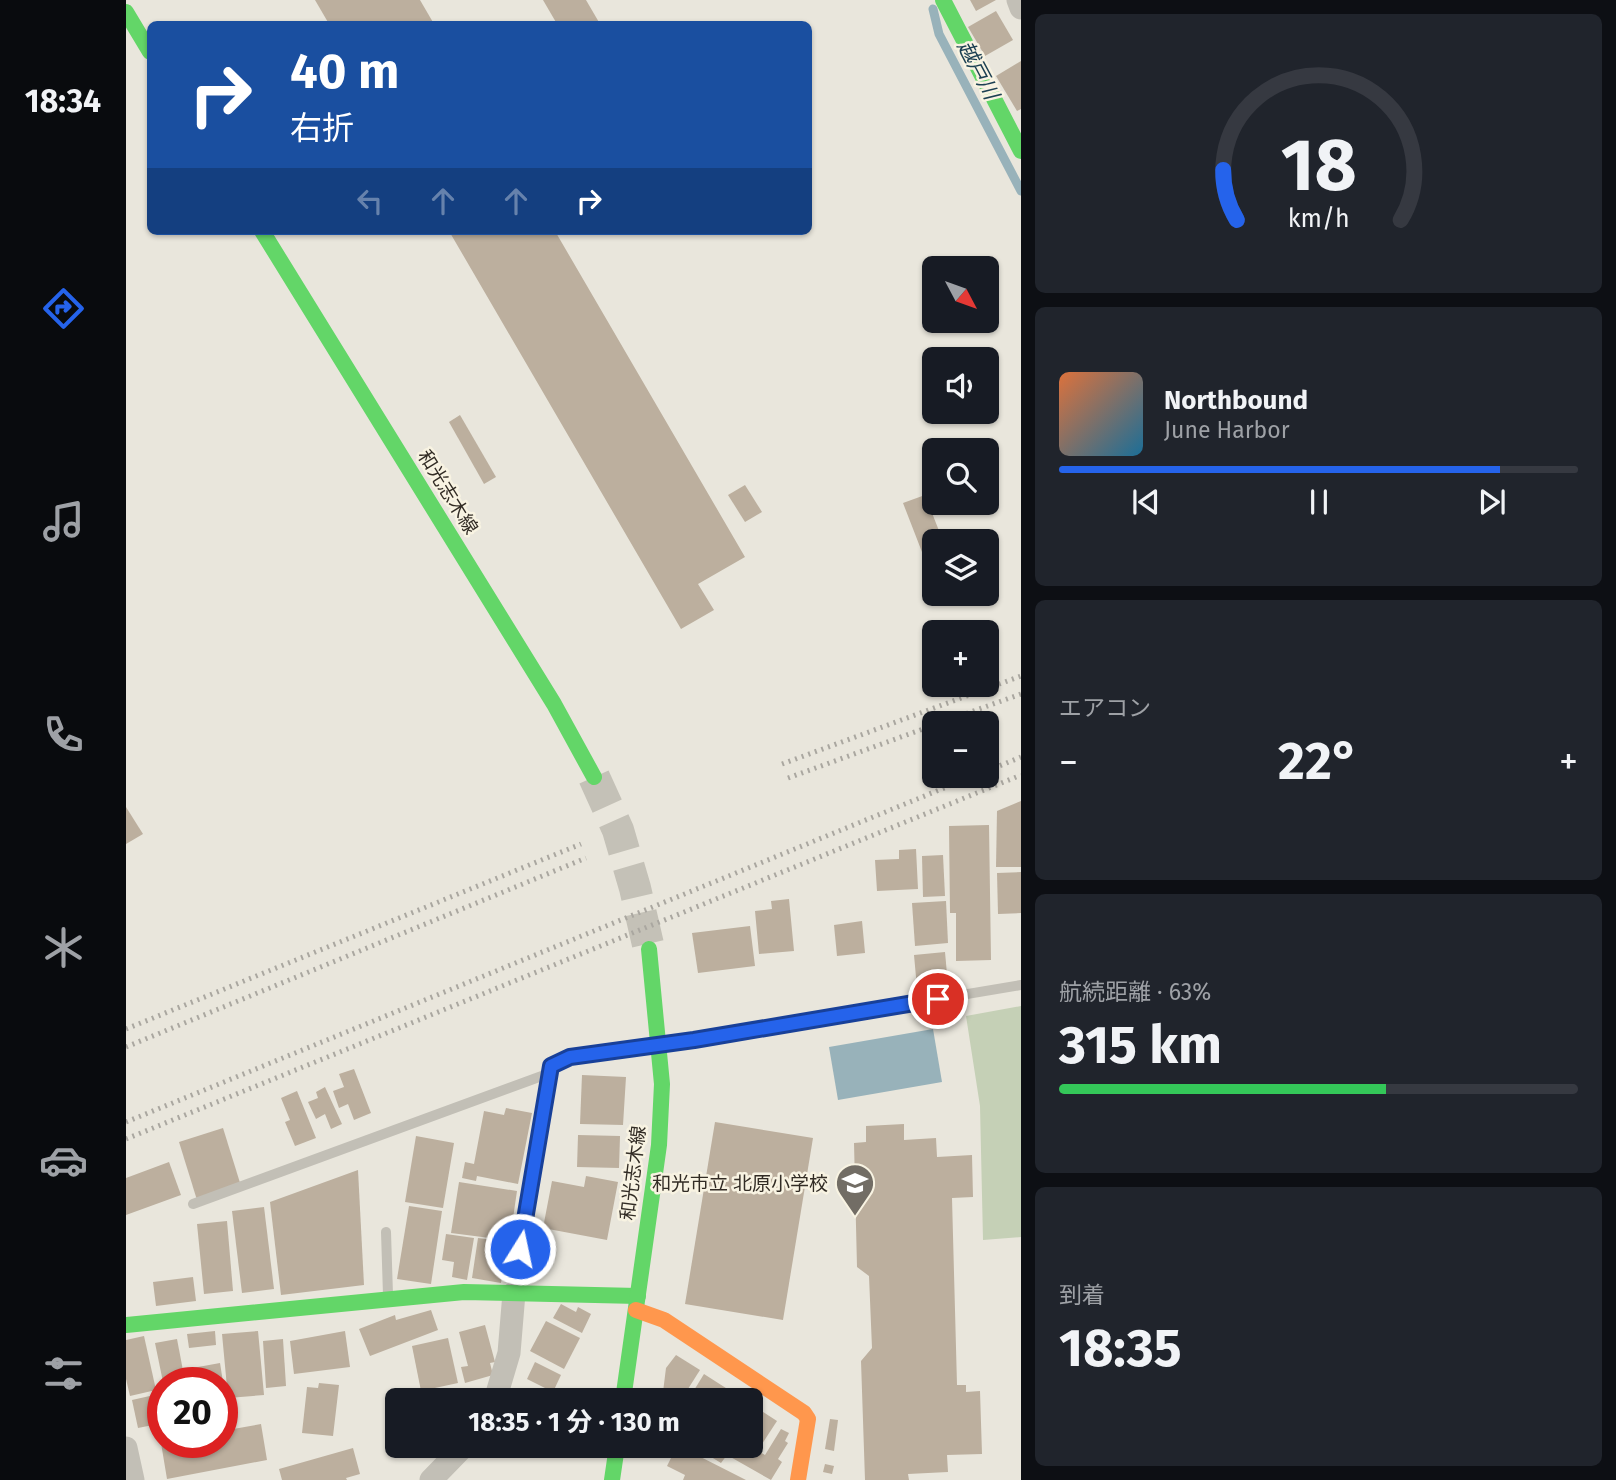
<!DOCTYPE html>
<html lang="ja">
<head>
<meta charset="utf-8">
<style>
  :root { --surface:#171b24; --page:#20242c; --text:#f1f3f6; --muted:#9ea1a6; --line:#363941; --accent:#2563eb }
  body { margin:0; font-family:"Fira Sans","Noto Sans JP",sans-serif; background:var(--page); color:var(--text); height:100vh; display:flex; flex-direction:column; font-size:26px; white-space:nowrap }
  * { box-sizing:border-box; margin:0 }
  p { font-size:23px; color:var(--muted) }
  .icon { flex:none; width:38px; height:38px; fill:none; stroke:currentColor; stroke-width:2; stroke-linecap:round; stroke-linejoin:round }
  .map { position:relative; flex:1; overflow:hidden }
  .drawer { display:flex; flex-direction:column; gap:14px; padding:14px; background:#0d0f14; width:595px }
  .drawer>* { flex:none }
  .hud { position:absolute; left:21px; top:21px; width:665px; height:214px; border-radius:10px; box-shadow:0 2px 5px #0004; background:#1a4fa0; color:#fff; overflow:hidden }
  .needle { width:46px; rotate:131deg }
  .tools { position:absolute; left:796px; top:256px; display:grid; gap:14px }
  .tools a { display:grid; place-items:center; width:77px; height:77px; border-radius:10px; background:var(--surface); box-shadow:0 2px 5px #0004; font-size:35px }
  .speed { position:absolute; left:21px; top:1367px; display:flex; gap:14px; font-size:35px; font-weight:700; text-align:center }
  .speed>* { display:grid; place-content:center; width:91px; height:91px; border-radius:50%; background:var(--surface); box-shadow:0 2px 5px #0004; line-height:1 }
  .speed .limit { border:10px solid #d22; background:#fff; color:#111 }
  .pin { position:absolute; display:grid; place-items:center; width:60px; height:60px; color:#fff; margin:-30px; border:4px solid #fff; border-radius:50%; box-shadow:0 2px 7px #0007 }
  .me { position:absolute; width:77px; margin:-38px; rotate:10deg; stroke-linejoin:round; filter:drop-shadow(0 0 5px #0008) }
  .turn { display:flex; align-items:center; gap:24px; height:147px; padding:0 28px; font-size:32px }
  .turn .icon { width:91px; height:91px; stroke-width:2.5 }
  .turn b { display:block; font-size:49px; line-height:60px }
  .lanes { display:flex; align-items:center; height:66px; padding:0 28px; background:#0003; justify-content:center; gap:35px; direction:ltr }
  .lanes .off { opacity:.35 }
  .big { font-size:52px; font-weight:700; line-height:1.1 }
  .drawer .tile { flex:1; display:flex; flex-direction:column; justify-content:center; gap:10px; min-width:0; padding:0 24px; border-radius:10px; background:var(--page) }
  .drawer .dial { align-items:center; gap:0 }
  .dial svg { height:182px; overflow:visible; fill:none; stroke:var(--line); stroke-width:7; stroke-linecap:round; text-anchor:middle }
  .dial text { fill:var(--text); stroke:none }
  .song { display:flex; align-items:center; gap:21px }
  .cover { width:84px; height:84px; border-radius:10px; background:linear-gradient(135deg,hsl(20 70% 55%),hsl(200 70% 35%)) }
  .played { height:7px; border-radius:4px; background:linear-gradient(90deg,var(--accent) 85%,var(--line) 85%) }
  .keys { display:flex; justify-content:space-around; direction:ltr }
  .heat { display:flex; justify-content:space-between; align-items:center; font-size:38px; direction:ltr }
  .charge { height:10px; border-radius:5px; background:linear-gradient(90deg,#34c759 63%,var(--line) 0) }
  .trip { position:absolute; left:259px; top:1388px; width:378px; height:70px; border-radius:10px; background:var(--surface); box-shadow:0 2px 5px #0004; font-weight:700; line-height:70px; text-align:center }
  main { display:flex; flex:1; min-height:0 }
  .menu { display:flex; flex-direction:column; width:126px; justify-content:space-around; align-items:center; background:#090b0e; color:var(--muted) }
  .menu .icon { width:49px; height:49px }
  .menu .selected { color:var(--accent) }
  .menu b { font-size:32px; color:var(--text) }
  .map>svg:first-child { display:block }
  .green { fill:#c5d0b6 }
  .water { fill:#98b2ba }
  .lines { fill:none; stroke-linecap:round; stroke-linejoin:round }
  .stream { stroke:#98b2ba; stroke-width:9 }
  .building { fill:#bcaf9e }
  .secondary-tunnel { stroke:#c4c1b7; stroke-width:32; stroke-dasharray:32 16; stroke-linecap:butt }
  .lane { stroke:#c2bfb6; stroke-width:10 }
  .street { stroke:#c2bfb6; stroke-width:23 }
  .fast { stroke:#63d668; stroke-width:16 }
  .slow { stroke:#ff974d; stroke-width:16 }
  .rail { stroke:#aaa7a0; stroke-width:5; stroke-dasharray:2 5; stroke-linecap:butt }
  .lane-bridge { stroke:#c2bfb6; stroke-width:10 }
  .route-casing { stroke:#184099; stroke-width:18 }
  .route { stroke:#2563eb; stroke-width:12 }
  .labels { text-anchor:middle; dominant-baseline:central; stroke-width:5; stroke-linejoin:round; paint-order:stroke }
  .street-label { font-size:19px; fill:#322c25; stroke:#f8f3e2 }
  .poi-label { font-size:19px; fill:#322c25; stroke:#f8f3e2; text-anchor:end }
  .water-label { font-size:21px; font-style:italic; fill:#1c4052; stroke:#f8f3e2 }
</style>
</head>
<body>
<main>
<nav class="menu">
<b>18:34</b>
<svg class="icon selected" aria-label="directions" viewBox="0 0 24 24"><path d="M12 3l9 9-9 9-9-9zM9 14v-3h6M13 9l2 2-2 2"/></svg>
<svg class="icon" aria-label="music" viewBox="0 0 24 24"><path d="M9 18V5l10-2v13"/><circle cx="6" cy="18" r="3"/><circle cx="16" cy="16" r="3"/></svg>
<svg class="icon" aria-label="phone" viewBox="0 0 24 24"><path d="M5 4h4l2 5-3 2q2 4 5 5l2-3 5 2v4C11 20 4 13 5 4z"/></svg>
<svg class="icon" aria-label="climate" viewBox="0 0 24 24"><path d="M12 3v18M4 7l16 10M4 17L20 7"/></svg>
<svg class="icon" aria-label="car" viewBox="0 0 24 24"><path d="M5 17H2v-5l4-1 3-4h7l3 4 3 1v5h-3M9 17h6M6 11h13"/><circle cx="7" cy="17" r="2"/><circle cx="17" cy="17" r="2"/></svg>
<svg class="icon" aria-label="filters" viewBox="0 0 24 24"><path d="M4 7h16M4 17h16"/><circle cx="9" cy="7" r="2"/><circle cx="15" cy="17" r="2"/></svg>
</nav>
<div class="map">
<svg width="895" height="1480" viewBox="0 0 895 1480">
  <rect width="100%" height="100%" fill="#e9e6dc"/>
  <!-- green -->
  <path class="green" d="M895,1006V1237L857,1240L854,1106L840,1016Z"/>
  <!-- water -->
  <path class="water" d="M807,1029L816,1082L712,1100L703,1047Z"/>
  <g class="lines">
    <!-- stream -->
    <path class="stream" d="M807,9L813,34L895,191"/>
  </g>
  <!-- building -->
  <g class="building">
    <path d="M189,0H294L308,24H203Z"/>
    <path d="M417,0H460L474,24H431Z"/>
    <path d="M844,0H870L850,11Z"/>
    <path d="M870,11L887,40L859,56L842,27Z"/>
    <path d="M895,61V109L891,111L870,76Z"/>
    <path d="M323,231H429L619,557L572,584L588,610L555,629Z"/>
    <path d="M334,415L370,477L358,484L323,422Z"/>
    <path d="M619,485L636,512L619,522L602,495Z"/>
    <path d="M799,495L817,541H808V583L777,503Z"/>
    <path d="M895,801V867H870L871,811Z"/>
    <path d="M0,807L17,834L0,844Z"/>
    <path d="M863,825L865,960L830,961V913H824L823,826Z"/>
    <path d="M790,849L792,889L751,891L749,860L773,859V850Z"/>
    <path d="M817,855L819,896L797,897L796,856Z"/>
    <path d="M895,872V913L872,914L871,873Z"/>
    <path d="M663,899L668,951L633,954L629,911L646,909L645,901Z"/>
    <path d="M820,901L822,943L789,946L786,903Z"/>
    <path d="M736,921L739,953L711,956L708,925Z"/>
    <path d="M624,926L629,966L572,973L566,933Z"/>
    <path d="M819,952L822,985L791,988L788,955Z"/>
    <path d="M228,1069L245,1113L228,1120L222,1104L213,1108L207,1091L218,1087L213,1074Z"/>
    <path d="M456,1075L500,1077L497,1125L454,1124Z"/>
    <path d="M199,1087L216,1124L205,1129L199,1114L190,1119L182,1102L192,1098L190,1092Z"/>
    <path d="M171,1091L190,1138L169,1146L159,1122L164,1120L155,1098Z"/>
    <path d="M380,1108L406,1113L392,1184L351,1176L350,1181L336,1178L339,1162L348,1164L358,1111L378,1115Z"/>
    <path d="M589,1122L687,1138L657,1320L559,1304Z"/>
    <path d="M778,1124V1140L810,1138L811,1157L846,1155L847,1197L826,1198L831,1385H840V1392L854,1391L856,1454L821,1455L822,1472L782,1474L783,1480H739L735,1361L746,1348L743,1276L731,1267L728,1143L740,1142V1126Z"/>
    <path d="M97,1128L115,1186L71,1200L53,1142Z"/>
    <path d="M452,1135L494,1136L493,1168L451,1167Z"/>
    <path d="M290,1136L328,1143L317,1208L279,1202Z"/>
    <path d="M43,1162L55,1195L0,1215V1178Z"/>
    <path d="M232,1170L238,1285L155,1295L144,1202Z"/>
    <path d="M460,1176L492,1182L481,1240L417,1228L426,1181L458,1187Z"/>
    <path d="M333,1182L391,1191L385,1232L365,1229L364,1238L325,1233Z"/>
    <path d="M283,1206L316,1211L305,1284L271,1279Z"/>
    <path d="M138,1207L148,1289L116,1293L106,1211Z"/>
    <path d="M101,1221L107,1291L78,1294L71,1224Z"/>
    <path d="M320,1234L348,1238L341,1280L326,1277L328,1262L316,1260Z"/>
    <path d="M367,1237L382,1239L375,1283L346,1278L352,1238L367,1240Z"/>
    <path d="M67,1277L70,1301L30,1306L27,1282Z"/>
    <path d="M435,1304L450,1312L452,1307L465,1314L456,1333L427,1318Z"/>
    <path d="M305,1310L312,1330L244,1356L233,1329L269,1315L270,1320Z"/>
    <path d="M420,1321L454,1338L438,1369L404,1351Z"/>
    <path d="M359,1325L369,1362L364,1363L367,1375L339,1383L335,1367L342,1366L333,1332Z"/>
    <path d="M89,1331L90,1345L63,1348L61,1334Z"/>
    <path d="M132,1331L138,1395L102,1398L96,1334Z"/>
    <path d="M219,1331L224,1367L168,1374L164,1341Z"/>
    <path d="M18,1336L30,1390L4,1396L0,1379V1340Z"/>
    <path d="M322,1338L332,1383L295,1391L286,1346Z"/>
    <path d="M51,1339L59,1381L37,1382L29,1343Z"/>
    <path d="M157,1339L160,1386L140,1388L137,1341Z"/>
    <path d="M550,1355L574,1370L555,1400H536L540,1368Z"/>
    <path d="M409,1362L435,1375L427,1392L401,1379Z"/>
    <path d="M94,1363L97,1382H63L61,1369Z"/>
    <path d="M578,1374L603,1390L597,1400H562Z"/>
    <path d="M193,1383L213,1385L207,1436L176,1433L181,1387L192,1388Z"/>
    <path d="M37,1393V1423L12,1428L6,1400Z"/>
    <path d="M400,1393L416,1400H397Z"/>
    <path d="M631,1408L651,1421L636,1444L625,1437V1418Z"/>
    <path d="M704,1419L712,1420L708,1451L699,1449Z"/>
    <path d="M135,1424L141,1460L41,1479L35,1443L96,1442V1431Z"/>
    <path d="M655,1429L663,1433L659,1441L662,1443L652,1459L656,1462L645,1480L601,1455L595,1463L572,1449L574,1446H624L639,1455Z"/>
    <path d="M551,1446H553L620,1480H557L559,1475L541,1466Z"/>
    <path d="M227,1448L234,1474L220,1478L221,1480H156L153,1469Z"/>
    <path d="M699,1464L708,1466L706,1474L697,1472Z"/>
  </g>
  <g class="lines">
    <!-- secondary-tunnel -->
    <path class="secondary-tunnel" d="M468,777L492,830L509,888L523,949"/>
    <!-- lane -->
    <g class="lane">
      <path d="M568,1040L895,985"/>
      <path d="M67,1204L424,1073"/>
      <path d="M260,1232L262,1295"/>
      <path d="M388,1289L389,1272L425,1066L444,1057L501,1049"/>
    </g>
    <!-- street -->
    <g class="street">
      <path d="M892,0L895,8"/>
      <path d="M369,1400L383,1353L388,1293"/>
      <path d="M0,1448L7,1480"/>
      <path d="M305,1480L338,1446"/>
    </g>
    <!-- fast -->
    <g class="fast">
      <path d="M817,0L895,151"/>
      <path d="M0,12L24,52"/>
      <path d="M136,231L428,704L468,777"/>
      <path d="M0,1325L338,1292L512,1296"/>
      <path d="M497,1400L533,1145L536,1084L523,949"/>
      <path d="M486,1480L491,1446"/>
    </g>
    <!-- slow -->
    <path class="slow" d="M510,1310L538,1320L678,1413L682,1419L672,1480"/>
    <!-- rail -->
    <g class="rail">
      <path d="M814,723L895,694"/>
      <path d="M656,764L895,676"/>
      <path d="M861,771L895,757"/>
      <path d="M662,778L808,725"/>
      <path d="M0,1029L455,844"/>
      <path d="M0,1047L460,858"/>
      <path d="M0,1122L850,775"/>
      <path d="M0,1139L895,775"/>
    </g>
    <!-- lane-bridge -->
    <path class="lane-bridge" d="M501,1049L568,1040"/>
  </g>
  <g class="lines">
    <!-- route casing -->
    <g class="route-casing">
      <path id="route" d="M394,1249L425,1066L444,1057L568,1040L812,999"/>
    </g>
    <!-- route -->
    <use href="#route" class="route"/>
  </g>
  <!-- icons -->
  <defs>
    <g id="school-pin" transform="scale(2.0125)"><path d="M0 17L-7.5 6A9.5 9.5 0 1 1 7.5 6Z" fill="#726d65" stroke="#f8f3e2"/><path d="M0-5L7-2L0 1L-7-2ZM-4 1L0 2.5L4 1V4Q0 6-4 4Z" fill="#fff"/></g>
  </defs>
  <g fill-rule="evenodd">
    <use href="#school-pin" x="729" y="1183"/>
  </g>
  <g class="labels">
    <!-- street labels -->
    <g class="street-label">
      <text transform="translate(322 492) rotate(58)">和光志木線</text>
      <text transform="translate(507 1173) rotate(-83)">和光志木線</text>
    </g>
    <!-- poi labels -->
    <g class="poi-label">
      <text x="702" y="1183">和光市立 北原小学校</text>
    </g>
    <!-- water labels -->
    <g class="water-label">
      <text transform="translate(852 70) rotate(62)">越戸川</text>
    </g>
  </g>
</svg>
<div class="tools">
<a><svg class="needle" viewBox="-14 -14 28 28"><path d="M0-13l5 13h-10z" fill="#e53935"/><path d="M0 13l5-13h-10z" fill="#9ea1a6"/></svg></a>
<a><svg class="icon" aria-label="sound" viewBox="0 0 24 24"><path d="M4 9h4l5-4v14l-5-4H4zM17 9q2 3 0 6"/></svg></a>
<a><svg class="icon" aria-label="search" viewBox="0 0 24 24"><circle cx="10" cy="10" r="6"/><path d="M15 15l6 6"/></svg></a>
<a><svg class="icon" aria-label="layers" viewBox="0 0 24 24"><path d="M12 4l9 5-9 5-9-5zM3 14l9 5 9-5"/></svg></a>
<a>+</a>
<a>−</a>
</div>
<div class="speed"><div class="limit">20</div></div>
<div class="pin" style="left:812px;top:999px;background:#d93025"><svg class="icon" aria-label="arrive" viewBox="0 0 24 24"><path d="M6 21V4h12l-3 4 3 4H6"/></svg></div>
<svg class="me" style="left:394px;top:1249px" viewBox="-20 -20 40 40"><circle r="17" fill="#2563eb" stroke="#fff" stroke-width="3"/><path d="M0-11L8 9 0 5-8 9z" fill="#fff"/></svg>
<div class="trip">18:35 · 1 分 · 130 m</div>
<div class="hud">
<div class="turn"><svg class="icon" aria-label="right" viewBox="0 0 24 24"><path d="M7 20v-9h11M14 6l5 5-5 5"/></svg><div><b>40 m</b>右折</div></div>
<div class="lanes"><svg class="icon off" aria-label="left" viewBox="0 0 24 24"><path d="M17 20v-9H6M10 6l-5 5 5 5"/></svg><svg class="icon off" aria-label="ahead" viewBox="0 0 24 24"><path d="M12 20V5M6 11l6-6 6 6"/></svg><svg class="icon off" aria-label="ahead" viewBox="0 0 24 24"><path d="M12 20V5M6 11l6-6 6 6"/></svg><svg class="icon" aria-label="right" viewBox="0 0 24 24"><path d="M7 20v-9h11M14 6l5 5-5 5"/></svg></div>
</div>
</div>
<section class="drawer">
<div class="tile dial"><svg viewBox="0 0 100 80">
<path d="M14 69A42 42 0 1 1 86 69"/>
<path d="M14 69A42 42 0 0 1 8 47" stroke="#2563eb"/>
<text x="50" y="56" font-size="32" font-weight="700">18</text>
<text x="50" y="72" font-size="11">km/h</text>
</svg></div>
<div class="tile">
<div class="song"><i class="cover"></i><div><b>Northbound</b><p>June Harbor</p></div></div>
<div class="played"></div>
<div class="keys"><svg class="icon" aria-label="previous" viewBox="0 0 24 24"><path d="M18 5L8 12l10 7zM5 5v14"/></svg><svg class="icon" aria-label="pause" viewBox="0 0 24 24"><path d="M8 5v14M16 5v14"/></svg><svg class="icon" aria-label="next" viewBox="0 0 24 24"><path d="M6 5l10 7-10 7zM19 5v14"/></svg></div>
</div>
<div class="tile"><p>エアコン</p>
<div class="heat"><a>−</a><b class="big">22°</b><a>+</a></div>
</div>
<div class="tile"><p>航続距離 · 63%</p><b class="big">315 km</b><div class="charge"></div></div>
<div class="tile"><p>到着</p><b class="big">18:35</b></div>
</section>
</main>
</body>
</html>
